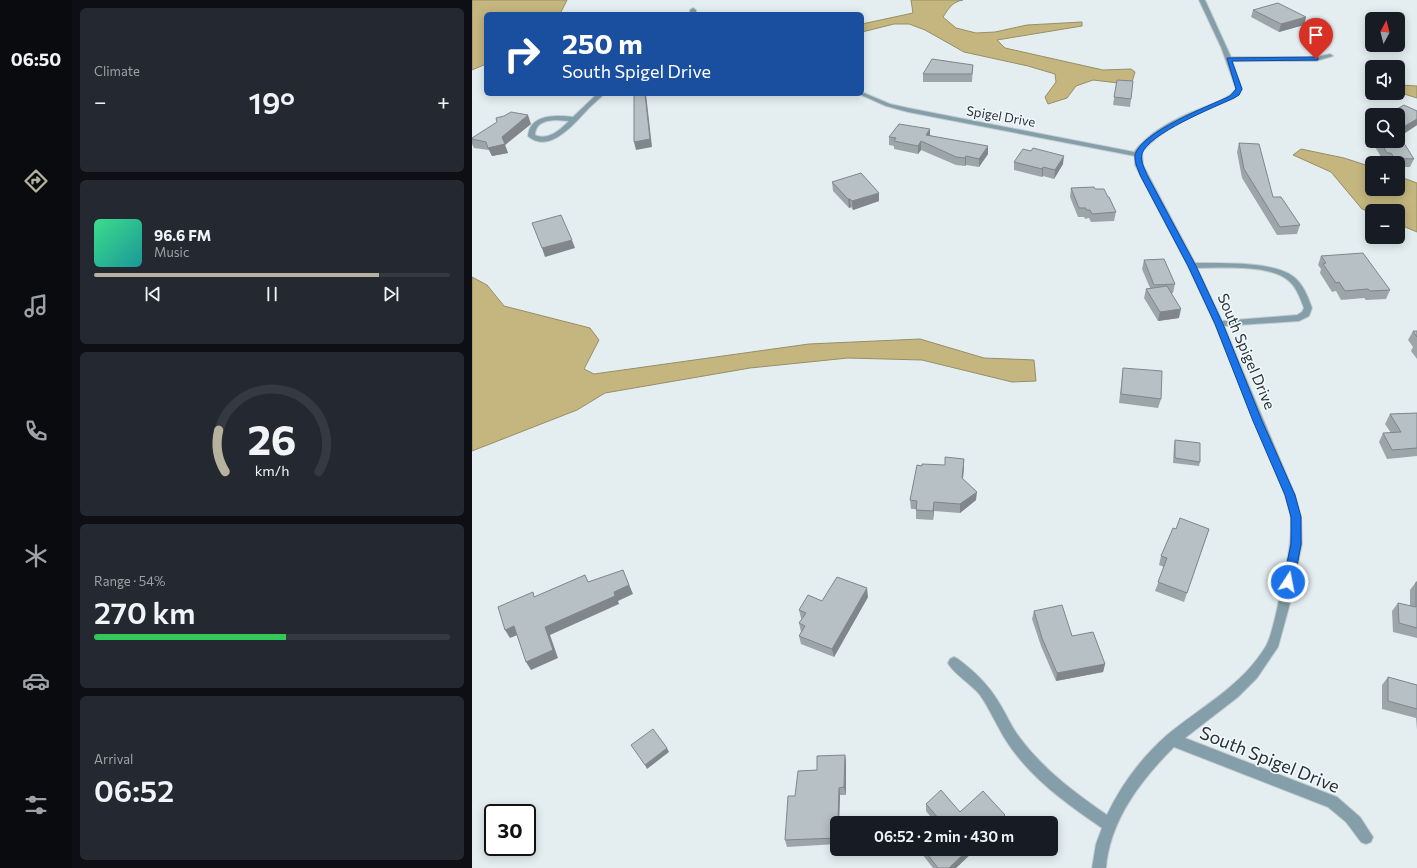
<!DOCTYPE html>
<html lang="en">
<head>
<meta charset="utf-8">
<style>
  :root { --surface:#171b24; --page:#242831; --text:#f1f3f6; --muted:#9ea1a6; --line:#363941; --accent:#b6b29d }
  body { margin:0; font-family:Commissioner,sans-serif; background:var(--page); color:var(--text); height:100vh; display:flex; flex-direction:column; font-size:15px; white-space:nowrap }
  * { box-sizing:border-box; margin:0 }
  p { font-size:13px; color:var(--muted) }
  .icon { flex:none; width:22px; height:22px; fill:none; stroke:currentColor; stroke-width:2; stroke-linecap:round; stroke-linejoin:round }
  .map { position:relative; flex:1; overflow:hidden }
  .panel { display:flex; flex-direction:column; gap:8px; padding:8px; background:#0d0f14; width:400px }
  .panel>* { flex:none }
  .guide { position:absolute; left:12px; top:12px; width:380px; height:84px; border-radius:6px; box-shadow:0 2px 10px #0003; background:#1a4fa0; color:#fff; overflow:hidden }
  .needle { width:26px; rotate:7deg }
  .controls { position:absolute; left:893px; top:12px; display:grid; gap:8px }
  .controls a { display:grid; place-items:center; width:40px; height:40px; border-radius:6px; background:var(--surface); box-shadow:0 2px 10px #0003; font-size:20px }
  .speed { position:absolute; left:12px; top:804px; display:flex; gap:8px; font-size:20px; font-weight:700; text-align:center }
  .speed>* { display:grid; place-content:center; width:52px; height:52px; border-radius:50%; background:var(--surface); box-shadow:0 2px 10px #0003; line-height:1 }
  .speed .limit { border:2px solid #111; border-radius:6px; background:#fff; color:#111 }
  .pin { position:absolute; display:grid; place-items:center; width:34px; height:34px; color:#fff; margin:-41px -17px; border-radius:50% 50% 50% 0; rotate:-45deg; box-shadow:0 0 4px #0007 }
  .pin .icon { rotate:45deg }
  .me { position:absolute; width:44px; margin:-22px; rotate:11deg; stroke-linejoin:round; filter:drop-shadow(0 0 3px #0008) }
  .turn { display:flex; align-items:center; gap:14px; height:84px; padding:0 12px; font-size:18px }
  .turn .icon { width:52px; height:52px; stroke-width:2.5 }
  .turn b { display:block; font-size:28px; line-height:34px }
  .big { font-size:30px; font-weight:600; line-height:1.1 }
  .panel .widget { flex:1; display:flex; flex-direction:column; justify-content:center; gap:6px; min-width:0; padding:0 14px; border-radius:6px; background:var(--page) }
  .panel .dial { align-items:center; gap:0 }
  .dial svg { height:104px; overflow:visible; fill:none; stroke:var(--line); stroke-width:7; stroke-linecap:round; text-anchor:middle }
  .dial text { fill:var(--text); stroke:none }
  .song { display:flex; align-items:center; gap:12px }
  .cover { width:48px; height:48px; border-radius:6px; background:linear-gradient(135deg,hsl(150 70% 55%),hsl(180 70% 35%)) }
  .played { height:4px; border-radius:2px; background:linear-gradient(90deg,var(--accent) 80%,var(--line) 80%) }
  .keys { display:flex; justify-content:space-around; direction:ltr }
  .heat { display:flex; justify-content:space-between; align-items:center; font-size:22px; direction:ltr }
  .charge { height:6px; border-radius:3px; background:linear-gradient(90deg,#34c759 54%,var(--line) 0) }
  .trip { position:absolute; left:358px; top:816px; width:228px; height:40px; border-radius:6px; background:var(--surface); box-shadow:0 2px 10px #0003; font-weight:600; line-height:40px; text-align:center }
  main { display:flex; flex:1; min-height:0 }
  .tabs { display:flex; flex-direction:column; width:72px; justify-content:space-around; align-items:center; background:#090b0e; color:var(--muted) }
  .tabs .icon { width:28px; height:28px }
  .tabs .active { color:var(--accent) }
  .tabs b { font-size:18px; color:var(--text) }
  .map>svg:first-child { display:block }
  .water { fill:#c4b67e; stroke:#968e67 }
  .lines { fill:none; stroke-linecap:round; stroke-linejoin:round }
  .minor-casing { stroke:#c3ccce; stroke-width:2 }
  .minor { fill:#849fa9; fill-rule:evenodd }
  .wall { fill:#9da5a9 }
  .shaded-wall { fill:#808689 }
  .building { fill:#b7c0c4; stroke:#808689 }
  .route { fill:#1a73e8; stroke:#114b97 }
  .labels { text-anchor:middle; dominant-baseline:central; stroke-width:3; stroke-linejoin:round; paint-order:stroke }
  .far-street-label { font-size:13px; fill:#2b2f30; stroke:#f1fbff }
  .street-label { font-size:15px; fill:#2b2f30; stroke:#f1fbff }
  .near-street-label { font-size:18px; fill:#2b2f30; stroke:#f1fbff }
</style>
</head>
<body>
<main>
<nav class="tabs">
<b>06:50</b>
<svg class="icon active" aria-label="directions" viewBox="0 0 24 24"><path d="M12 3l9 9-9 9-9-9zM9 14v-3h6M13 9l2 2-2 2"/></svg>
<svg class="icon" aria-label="music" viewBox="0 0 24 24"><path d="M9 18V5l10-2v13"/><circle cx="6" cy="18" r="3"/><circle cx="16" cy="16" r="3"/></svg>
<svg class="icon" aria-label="phone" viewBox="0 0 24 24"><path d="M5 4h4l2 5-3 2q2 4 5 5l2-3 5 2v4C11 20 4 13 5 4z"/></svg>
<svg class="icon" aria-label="climate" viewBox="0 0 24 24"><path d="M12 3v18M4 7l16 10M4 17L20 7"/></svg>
<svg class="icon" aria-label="car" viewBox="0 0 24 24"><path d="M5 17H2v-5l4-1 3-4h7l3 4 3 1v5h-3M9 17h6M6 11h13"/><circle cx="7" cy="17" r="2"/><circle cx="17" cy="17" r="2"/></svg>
<svg class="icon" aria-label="filters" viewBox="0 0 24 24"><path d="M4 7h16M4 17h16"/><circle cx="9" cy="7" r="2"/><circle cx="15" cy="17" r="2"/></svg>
</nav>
<section class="panel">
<div class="widget"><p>Climate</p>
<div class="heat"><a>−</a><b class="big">19°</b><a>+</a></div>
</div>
<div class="widget">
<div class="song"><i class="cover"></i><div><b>96.6 FM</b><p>Music</p></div></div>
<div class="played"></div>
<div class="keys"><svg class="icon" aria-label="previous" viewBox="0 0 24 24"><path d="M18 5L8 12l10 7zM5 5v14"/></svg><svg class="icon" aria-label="pause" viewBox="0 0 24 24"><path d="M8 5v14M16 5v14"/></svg><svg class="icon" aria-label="next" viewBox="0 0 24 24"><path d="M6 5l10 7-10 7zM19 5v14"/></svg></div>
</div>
<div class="widget dial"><svg viewBox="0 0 100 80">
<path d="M14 69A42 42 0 1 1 86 69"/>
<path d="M14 69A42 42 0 0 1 9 37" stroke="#b6b29d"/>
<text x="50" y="56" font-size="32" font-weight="700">26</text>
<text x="50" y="72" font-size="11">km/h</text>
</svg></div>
<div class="widget"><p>Range · 54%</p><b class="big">270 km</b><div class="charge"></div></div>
<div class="widget"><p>Arrival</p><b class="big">06:52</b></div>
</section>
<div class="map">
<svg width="945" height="868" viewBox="0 0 945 868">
  <rect width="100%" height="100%" fill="#e4eef1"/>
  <!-- water -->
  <g class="water">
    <path d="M0,0H95L88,14H14V64L0,70Z"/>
    <path d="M439,0H491C480,2 477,8 471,17L484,28L504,33L523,32L555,25L610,22V26L525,40L533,48L631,70L659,69L663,72L660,82L655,84L621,80L604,86L595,98L576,104L573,97L584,82L583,74L556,66L492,52L453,30L437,24H422L390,32V24L441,13Z"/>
    <path d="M929,85L945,86V98L929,93Z"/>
    <path d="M829,149L872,158L900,167V189H926V176L945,183V232L926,224V211H900V213L890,209L859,172L821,155Z"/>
    <path d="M0,277L15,285L32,306L118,328L127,340L112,369L122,374L337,344L448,339L512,358L562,360L564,381L540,382L450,360L376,358L278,368L133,393L105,410L0,451Z"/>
  </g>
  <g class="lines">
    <!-- minor casing -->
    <g class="minor-casing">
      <g id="minor">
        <path d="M727,0H733L759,57H844L858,54L861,56L844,61H760L770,89L767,94L762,98C730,112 693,125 670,152L671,165L723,263C748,263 802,261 822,277C831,284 836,297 840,308L837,316L827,321L752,326L823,495L829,517L830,544L817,607L806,647L785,678L766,697L713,738L865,797L888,817L901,837L899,842L894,844L889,842L874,822L856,807L702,747C669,780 638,820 634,868H620L624,844L630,828C595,804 561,780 537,745C526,729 519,711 508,695C500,685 480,672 476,663L478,659L482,657L486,659C502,671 516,684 526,701C534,713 539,727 548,738C572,770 603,793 635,815C649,785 670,757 695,735C730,706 770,686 794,646C801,634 807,599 810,585C815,562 820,541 819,519C818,511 815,503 813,495L743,324L716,266L663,165V156L436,112L414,106L387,94L392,93L418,104L436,108L662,152C676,133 699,121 720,112C731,107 759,99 764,89L749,47ZM725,268C749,268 798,264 817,281C825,288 828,298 832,308L830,312L825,315L750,321Z"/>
        <path d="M221,8L224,10V14H218V10Z"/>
        <path d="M125,94H132C127,99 121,104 116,109C103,123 77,155 56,136C58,114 84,115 101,117ZM83,120L97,121C88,130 76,141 63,135C64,123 72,121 83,120Z"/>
      </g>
    </g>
    <!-- minor -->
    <use href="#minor" class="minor"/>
  </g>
  <!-- wall -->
  <g class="wall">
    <path d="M781,10L834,17L832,25L807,32L779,17Z"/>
    <path d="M501,65L500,82H451V74Z"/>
    <path d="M645,80L659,99L658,107L641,105Z"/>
    <path d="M945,111V125L930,135L926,133V115Z"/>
    <path d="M59,124L33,145L36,153L20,156L17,150L2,148L0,144V138Z"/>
    <path d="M458,129V135L516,154L507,167L494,165L493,166L484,165L449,150L446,154L422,149V146L417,145V137Z"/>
    <path d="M903,141H926L942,159L938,167H926V163H916L915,162H912L902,145Z"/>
    <path d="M767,143L801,197L828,225L825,234L805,235L770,178L765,152Z"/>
    <path d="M542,162L591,164L582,179L571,176L570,177L542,170Z"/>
    <path d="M360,182L407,201L381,210L379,207L377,208L361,191Z"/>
    <path d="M599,188L623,189L636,197L644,212L642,221L619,222L617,218L613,219L612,217H606L598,197Z"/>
    <path d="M849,256L918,290L914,299L894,300L892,298L869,300L864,291L860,292L848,273L849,269L846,265Z"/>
    <path d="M672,260L703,284L701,293H699L707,318L686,321L672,298L674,289L678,288L670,269Z"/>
    <path d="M941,331H945V359L939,351L941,347L936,340Z"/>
    <path d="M651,368L689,399L686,408L647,403L650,377Z"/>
    <path d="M945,413V456L915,459L907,442L911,433H919L913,424L918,414Z"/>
    <path d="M703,440L728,462L727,466L701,463L702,445Z"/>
    <path d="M492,459L491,479L504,500L488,513L462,511L461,520L444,519V509H439L438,500L473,465Z"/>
    <path d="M704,529H737L712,602L683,591L692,567L687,565L689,556Z"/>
    <path d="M944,582H945V638L921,632L920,611L926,603L938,606V590Z"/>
    <path d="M396,597L362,657L329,644L327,636L329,632L327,623L330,619L329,618L327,610L350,601Z"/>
    <path d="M562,611L600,636L633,664L631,672L584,681L569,646L560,619Z"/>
    <path d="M916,677L945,685V730L944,718L910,709V685Z"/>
    <path d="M373,755L374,762V795H368L367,823H365V844L315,847L313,840L323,796L345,770Z"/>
    <path d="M454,804L488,812L533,815L532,822H463L454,811Z"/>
    <path d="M446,849H504L484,868H461Z"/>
  </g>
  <!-- shaded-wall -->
  <g class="shaded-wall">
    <path d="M834,17L832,25L807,32L809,24Z"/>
    <path d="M173,94H174L180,147L164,150L162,142Z"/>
    <path d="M246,94H260L247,96Z"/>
    <path d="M56,115L59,124L33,145L36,153L20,156L16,148Z"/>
    <path d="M945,119V125L930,135L933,126Z"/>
    <path d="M458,129V138L454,135Z"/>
    <path d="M449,141V150L446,154V146Z"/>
    <path d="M516,146V154L507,167V159Z"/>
    <path d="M494,156V165L493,166V158Z"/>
    <path d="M592,156L591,164L582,179L583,170Z"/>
    <path d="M571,167V176L570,177V169Z"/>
    <path d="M407,193V201L381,210L380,201Z"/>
    <path d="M376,199H378L379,207L377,208Z"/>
    <path d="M100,240L103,248L73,257L70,248Z"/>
    <path d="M709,309L707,318L686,321L688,312Z"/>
    <path d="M492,459V468L490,487V478Z"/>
    <path d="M505,492L504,500L488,513V504Z"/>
    <path d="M462,502V511L461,520V511Z"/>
    <path d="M151,570L161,594L146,601L147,604L78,635L86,658L59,670L54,662L73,627L142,592Z"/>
    <path d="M395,588L396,597L362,657L360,649Z"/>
    <path d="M42,626L48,634L38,638L33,630Z"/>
    <path d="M633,664L631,672L584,681L585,673Z"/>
    <path d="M195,748L197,752L175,769L173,765Z"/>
    <path d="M373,755L374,762V795L372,787Z"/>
    <path d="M367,788L368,795L367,823H366Z"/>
    <path d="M533,815L532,822L531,823H525Z"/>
    <path d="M497,849H504L484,868H477Z"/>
  </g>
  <!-- building -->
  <g class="building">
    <path d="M806,3L834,17L809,24L781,10Z"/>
    <path d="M460,59L501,65L500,74H451Z"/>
    <path d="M645,80L661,81L659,99L642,97Z"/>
    <path d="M162,94H173L178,139L162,142Z"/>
    <path d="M932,105L945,111V119L933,126L926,123V115H915Z"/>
    <path d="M39,112L56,115L30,137L33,144L16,148L14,142L0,139V138L25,122L24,118L32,116Z"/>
    <path d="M427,124L458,129L454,135L516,146L507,159L494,156L493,158L484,157L449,141L446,146L422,141L424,138L417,137Z"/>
    <path d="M926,137H928L942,159L922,158L919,153H915L908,141H926Z"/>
    <path d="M767,143L787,144L801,197H809L828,225L808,227L772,169Z"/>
    <path d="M561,148L592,156L583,170L571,167L570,169L542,162L551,149L559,151Z"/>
    <path d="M389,173L407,193L380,201L378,199H376L360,182Z"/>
    <path d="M622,187L623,189H632L636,197H637L644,212L620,214L618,210H614V208H607L599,188Z"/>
    <path d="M89,215L100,240L70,248L60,223Z"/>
    <path d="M891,253L918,290L898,291L896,289L873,291L867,282L864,283L851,264L854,263L849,256Z"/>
    <path d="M692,259L703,284L682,285L672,260Z"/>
    <path d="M695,286L709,309L688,312L674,289Z"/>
    <path d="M941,331H945V337Z"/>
    <path d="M651,368L690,371L689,399L649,394Z"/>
    <path d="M945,413V448L920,450L911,433L929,432L918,414Z"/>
    <path d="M703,440L728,443V462L703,458Z"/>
    <path d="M473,457L492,459L490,478L505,492L488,504L462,502L461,511L444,510L445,501L438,500L445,465L450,466V464L473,465Z"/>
    <path d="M708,518L737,529L715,593L686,582L695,558L689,556L701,528L704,529Z"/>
    <path d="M151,570L157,585L142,592L143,596L73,627L81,650L54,662L42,626L33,630L26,607L61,592L62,597L113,575L116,582Z"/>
    <path d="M365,577L395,588L360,649L327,636L333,626L327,623L334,613L327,610L336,595L350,601Z"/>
    <path d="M944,582H945V628L927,623L926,603L944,607Z"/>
    <path d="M590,605L600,636L621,632L633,664L585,673L570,638L562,611Z"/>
    <path d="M916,677L945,685V709L916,701Z"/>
    <path d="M181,729L195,748L173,765L159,745Z"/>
    <path d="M373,755L372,787L367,788L366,823H365V838L313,840L316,796H323L326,771L345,770V756Z"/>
    <path d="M469,790L488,812L511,791L533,815L525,823H463L467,819L454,804Z"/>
    <path d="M451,849H497L477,868H466Z"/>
  </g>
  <!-- route -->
  <path class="route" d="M844,57L846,58V60L760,61L770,89L767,95L762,98C743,107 675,134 670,154C668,161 673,169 675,175L724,266L751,324L790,421L823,495L829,517V544L822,582L820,585L816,586L813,585L811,582L819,544V517L813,495L781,421L743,324L716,266L668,175C666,169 662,161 663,155C669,132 737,106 758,96L764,89L755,58Z"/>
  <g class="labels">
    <!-- far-street labels -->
    <g class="far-street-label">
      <text transform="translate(529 116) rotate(10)">Spigel Drive</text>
    </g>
    <!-- street labels -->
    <g class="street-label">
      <text transform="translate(775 351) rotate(67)">South Spigel Drive</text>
    </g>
    <!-- near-street labels -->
    <g class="near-street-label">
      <text transform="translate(798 759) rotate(22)">South Spigel Drive</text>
    </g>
  </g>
</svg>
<div class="controls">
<a><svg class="needle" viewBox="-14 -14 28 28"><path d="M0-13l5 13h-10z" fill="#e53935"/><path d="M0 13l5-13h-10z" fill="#9ea1a6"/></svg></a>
<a><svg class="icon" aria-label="sound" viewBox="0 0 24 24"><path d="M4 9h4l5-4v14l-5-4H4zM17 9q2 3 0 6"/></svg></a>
<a><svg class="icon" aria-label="search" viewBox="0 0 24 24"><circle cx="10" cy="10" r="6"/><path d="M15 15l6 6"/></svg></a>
<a>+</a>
<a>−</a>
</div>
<div class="speed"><div class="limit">30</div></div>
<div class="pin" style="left:844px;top:59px;background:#d93025"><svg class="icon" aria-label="arrive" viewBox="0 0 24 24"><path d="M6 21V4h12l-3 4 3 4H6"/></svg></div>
<svg class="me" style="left:816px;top:582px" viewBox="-20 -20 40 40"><circle r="17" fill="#1a73e8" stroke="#fff" stroke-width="3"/><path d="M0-11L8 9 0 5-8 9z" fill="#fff"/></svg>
<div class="trip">06:52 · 2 min · 430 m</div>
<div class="guide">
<div class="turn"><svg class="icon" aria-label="right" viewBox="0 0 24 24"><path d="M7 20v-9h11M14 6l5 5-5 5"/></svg><div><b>250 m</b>South Spigel Drive</div></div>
</div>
</div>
</main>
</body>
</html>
